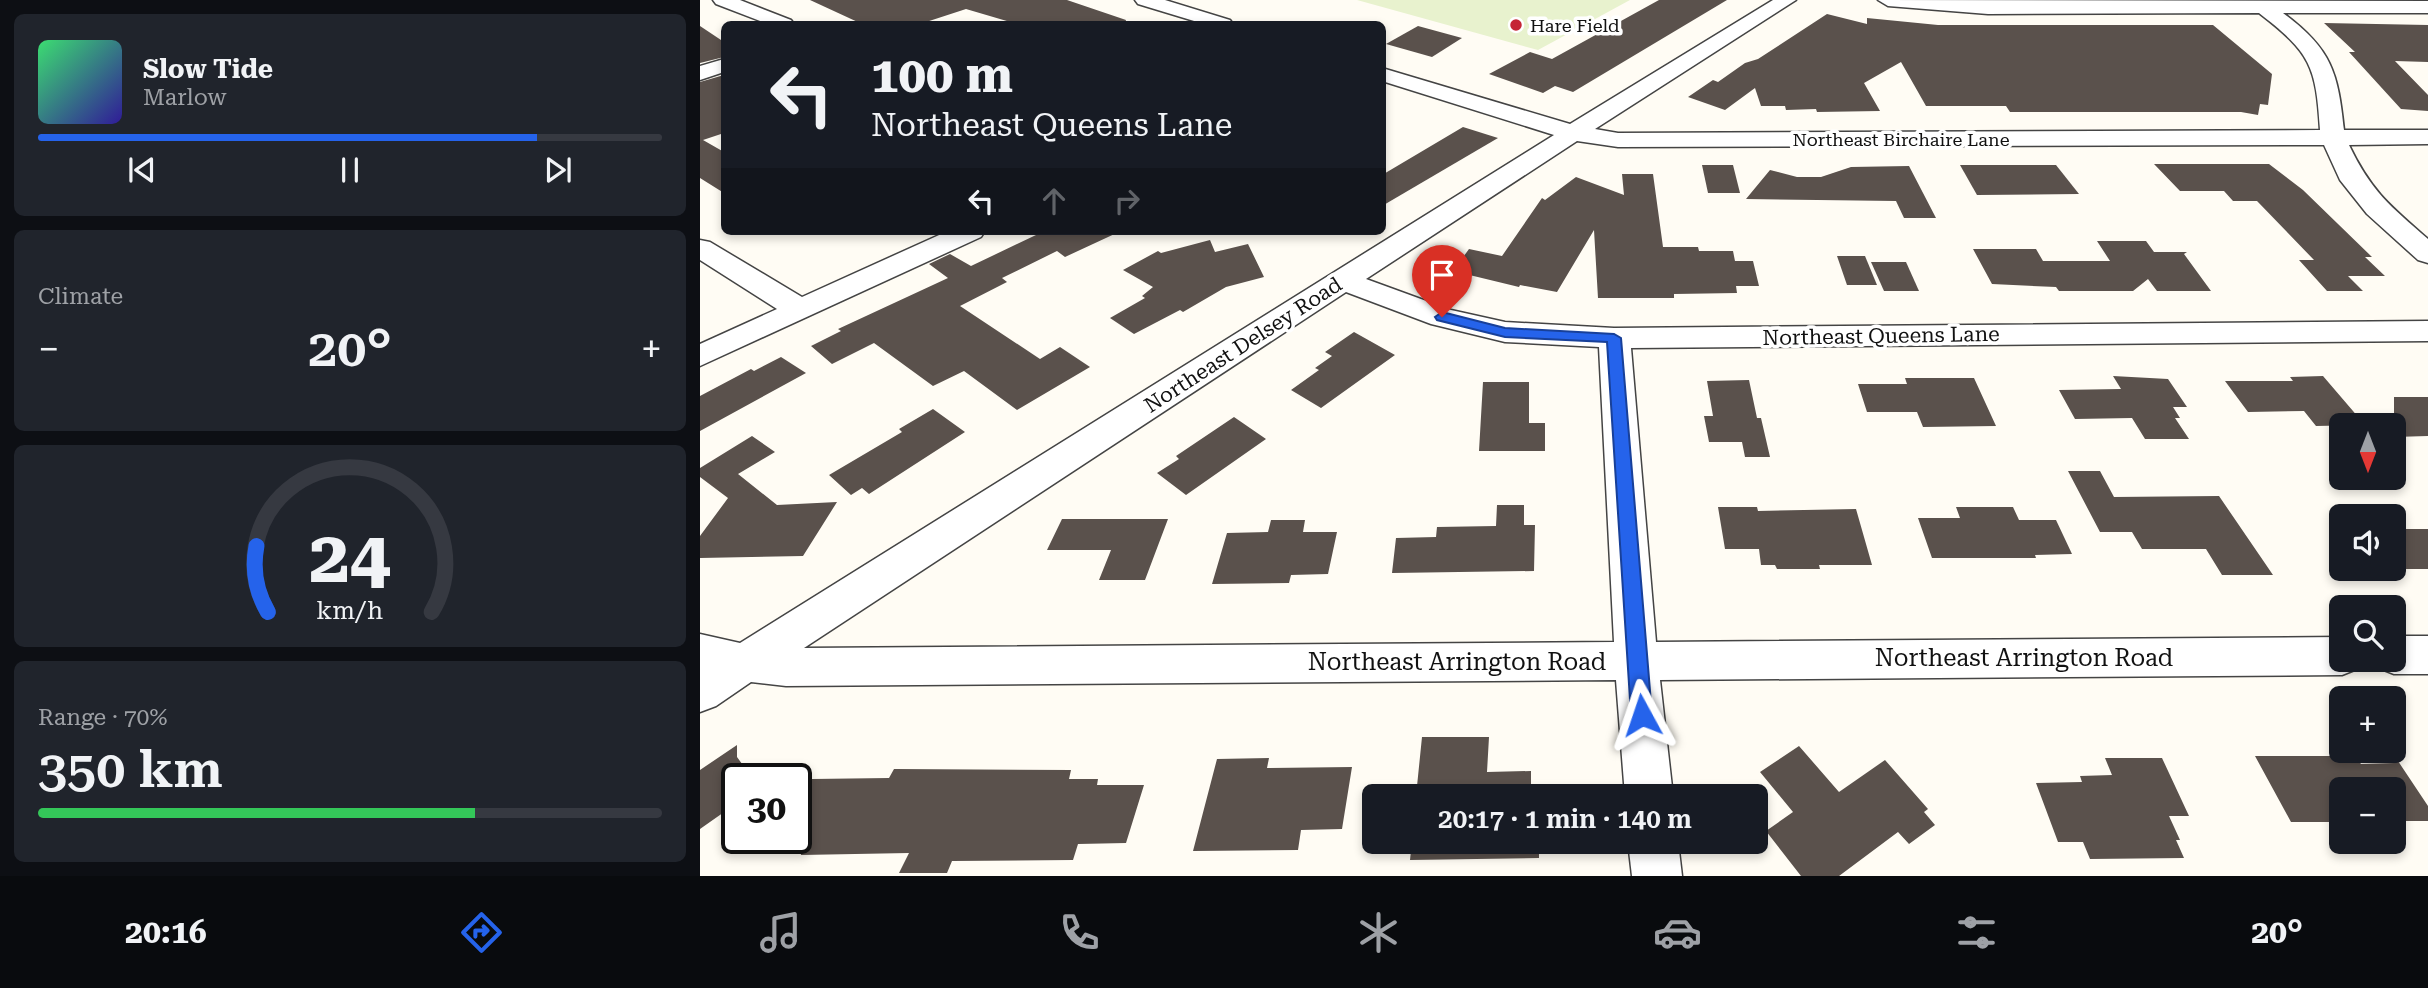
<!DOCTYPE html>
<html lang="en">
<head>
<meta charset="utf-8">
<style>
  :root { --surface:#171b24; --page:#20242c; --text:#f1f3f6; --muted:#9ea1a6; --line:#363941; --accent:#2563eb }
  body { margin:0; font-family:"Roboto Serif",serif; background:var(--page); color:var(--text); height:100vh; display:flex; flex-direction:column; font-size:26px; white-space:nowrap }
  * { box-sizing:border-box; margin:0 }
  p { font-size:23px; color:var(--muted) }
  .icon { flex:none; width:38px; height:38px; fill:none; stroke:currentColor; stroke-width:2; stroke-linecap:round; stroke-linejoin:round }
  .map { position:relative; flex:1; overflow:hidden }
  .details { display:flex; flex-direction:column; gap:14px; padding:14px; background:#0d0f14; width:700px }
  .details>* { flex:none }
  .guide { position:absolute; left:21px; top:21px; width:665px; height:214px; border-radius:10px; box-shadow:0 4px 10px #0003; background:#171b24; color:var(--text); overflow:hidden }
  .needle { width:46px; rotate:180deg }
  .buttons { position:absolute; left:1629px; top:413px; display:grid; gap:14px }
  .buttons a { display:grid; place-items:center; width:77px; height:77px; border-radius:10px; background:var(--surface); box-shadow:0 4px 10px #0003; font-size:35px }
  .speed { position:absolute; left:21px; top:763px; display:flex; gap:14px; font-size:35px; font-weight:700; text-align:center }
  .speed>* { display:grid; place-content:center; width:91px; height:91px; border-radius:50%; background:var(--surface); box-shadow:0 4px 10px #0003; line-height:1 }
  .speed .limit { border:4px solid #111; border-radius:10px; background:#fff; color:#111 }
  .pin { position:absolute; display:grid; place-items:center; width:60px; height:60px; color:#fff; margin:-72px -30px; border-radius:50% 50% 50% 0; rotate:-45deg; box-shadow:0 0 7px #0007 }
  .pin .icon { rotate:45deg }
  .me { position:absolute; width:77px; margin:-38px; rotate:355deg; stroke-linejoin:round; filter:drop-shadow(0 0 5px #0008) }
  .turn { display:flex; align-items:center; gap:24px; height:147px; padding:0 35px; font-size:32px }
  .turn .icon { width:91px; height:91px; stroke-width:2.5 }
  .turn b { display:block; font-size:49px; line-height:60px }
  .lanes { display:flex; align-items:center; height:66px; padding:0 35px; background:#0003; justify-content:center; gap:35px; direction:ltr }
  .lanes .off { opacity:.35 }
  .big { font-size:52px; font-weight:600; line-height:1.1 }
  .details .tile { flex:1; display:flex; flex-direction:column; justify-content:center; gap:10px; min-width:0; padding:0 24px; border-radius:10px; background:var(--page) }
  .details .dial { align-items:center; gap:0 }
  .dial svg { height:182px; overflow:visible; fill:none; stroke:var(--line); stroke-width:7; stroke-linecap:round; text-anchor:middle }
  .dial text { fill:var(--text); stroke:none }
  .song { display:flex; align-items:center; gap:21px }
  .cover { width:84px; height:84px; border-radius:10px; background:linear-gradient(135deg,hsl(140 70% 55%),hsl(250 70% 35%)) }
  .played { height:7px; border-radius:4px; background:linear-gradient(90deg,var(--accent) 80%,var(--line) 80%) }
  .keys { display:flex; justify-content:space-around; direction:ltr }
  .heat { display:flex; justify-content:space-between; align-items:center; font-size:38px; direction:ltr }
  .charge { height:10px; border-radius:5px; background:linear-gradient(90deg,#34c759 70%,var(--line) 0) }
  .trip { position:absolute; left:662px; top:784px; width:406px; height:70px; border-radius:10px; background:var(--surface); box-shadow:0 4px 10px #0003; font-weight:600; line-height:70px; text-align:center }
  .menu { display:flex; height:112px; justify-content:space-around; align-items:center; background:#090b0e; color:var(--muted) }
  .menu .icon { width:49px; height:49px }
  .menu .current { color:var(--accent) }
  .menu b { font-size:32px; color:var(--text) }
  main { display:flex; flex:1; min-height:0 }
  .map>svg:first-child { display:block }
  .pitch { fill:#e8f2ce }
  .building { fill:#5a514c }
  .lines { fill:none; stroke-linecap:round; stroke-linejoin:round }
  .minor-casing { stroke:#444; stroke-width:3 }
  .minor { fill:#fff; fill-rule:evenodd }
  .route { fill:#2563eb; stroke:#184099; stroke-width:2 }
  .poi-dot { fill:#c52535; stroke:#fff; stroke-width:2.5 }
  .labels { text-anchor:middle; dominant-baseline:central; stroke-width:7; stroke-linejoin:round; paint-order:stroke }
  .far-poi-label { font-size:18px; fill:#111; stroke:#fff; text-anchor:start }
  .far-street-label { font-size:18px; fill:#111; stroke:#fff }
  .street-label { font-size:21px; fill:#111; stroke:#fff }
  .near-street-label { font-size:24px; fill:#111; stroke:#fff }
</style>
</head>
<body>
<main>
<section class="details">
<div class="tile">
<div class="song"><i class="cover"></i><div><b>Slow Tide</b><p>Marlow</p></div></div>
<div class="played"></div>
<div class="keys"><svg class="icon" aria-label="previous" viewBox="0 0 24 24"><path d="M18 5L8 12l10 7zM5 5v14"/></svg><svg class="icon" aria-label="pause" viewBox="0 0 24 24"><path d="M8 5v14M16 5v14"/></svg><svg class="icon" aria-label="next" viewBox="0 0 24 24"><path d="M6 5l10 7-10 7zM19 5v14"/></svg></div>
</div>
<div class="tile"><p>Climate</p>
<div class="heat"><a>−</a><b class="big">20°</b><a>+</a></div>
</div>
<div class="tile dial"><svg viewBox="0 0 100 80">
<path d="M14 69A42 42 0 1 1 86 69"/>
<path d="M14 69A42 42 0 0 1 9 40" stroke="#2563eb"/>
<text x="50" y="56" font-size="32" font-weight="700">24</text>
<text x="50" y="72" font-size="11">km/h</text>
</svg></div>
<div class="tile"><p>Range · 70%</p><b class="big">350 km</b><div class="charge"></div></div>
</section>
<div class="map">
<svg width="1728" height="876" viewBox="0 0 1728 876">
  <rect width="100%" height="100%" fill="#fffcf4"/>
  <!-- pitch -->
  <path class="pitch" d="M657,0H930L838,50Z"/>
  <!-- building -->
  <g class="building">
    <path d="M110,0H367L426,20L425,24H317L266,9L220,24H162Z"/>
    <path d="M959,0H1027L873,92L855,86L843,93L789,74L830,52L852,59Z"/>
    <path d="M1127,14L1167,24V18L1238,25H1513L1572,74L1568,105L1560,104L1558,115L1541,112H1310L1306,106H1226L1201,62L1164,83L1180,111L1117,112L1116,109L1086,110L1085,106H1061L1055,88L1025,110L988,97L1013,80L1018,82L1045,63L1058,59Z"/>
    <path d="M1624,23L1728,25V62L1695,61L1728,95V111L1701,109L1649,52H1655Z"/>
    <path d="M0,26L24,42V57L0,63Z"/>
    <path d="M718,26L762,38L732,57L686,44Z"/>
    <path d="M24,75V133L3,140L24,152V193L0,178V82Z"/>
    <path d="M763,127L798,138L682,206V175Z"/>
    <path d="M1454,164H1569L1603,190L1672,257H1665L1685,276H1648L1663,291H1627L1599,260H1614L1557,201H1533L1524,191H1480Z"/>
    <path d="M1002,165H1033L1040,193H1008Z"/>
    <path d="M1260,165H1356L1379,194L1277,195Z"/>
    <path d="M1209,166L1236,218H1204L1196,201L1046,199L1070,170L1097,177H1121L1151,167Z"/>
    <path d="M922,174H953L963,247H998L999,251H1033L1035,261H1053L1059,286H1036L1037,293L974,294V298H898L894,230L857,292L820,285L819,287L753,271L769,249L802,256L842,198L845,200L876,177L924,195Z"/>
    <path d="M330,231H421L365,257L357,251L302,278L307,282L260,306L340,359L360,347L390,367L317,410L264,371L233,386L174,343L132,364L111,346L141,331L138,329L248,278L229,264L250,254L271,266L336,235Z"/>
    <path d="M510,240L515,252L548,244L564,277L526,287L483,312L480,310L434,334L410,318L445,298L442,296L453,287L423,270L458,251L461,253Z"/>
    <path d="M1397,241H1446L1454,252H1487L1484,254L1511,291H1457L1448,279L1433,291H1359L1356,287L1292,284L1273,249H1336L1343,261H1410Z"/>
    <path d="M1137,256H1165L1177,285H1147Z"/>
    <path d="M1171,262H1206L1219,291H1184Z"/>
    <path d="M654,332L695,355L621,408L591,390L619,370L615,368L632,356L625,352Z"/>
    <path d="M81,357L106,373L0,431V396L51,369L54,371Z"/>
    <path d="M1413,376L1468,379L1487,407H1473L1480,418H1475L1489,439H1445L1432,418L1375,419L1359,390L1421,389Z"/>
    <path d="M1623,376L1665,425L1616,426L1604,411L1548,412L1525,381H1593L1590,377Z"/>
    <path d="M1205,378H1274L1296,426L1223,427L1217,412H1167L1158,384H1207Z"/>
    <path d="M1049,380L1057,418H1061L1070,457H1045L1042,442H1009L1004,416H1013L1007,381Z"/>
    <path d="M783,382H829V423H845V451H779Z"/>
    <path d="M1694,397H1728V436L1694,437Z"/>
    <path d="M233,409L265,432L169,494L162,488L151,495L129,475L202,432L199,429Z"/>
    <path d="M534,417L566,439L486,495L457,473L479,459L476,456Z"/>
    <path d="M52,436L75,452L38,474L77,505L137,502L103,556L0,558V536L28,498L0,477V468Z"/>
    <path d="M1368,471H1400L1414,497L1519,496L1573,575H1522L1506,549H1442L1432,532H1400Z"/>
    <path d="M797,505H824V525H835L834,571L692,573L696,538L736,537L737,527L796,526Z"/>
    <path d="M1018,507H1057L1058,511L1156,509L1172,565H1119L1120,569H1077L1075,565H1061L1059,549H1025Z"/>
    <path d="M1256,507H1313L1319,520H1356L1372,554L1335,555L1336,558H1232L1218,518H1260Z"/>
    <path d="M362,519H468L445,580H399L411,550H347Z"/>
    <path d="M571,520H605L603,532H637L628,574L591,575L589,583L512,584L527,533L568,532Z"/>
    <rect x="1694" y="529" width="34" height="40"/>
    <path d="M722,737H789L787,772L831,771V794H840V796H716Z"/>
    <path d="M37,745V757L53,779H37V803L0,829V770Z"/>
    <path d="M1099,746L1139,792L1185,760L1228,809L1224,812L1235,825L1209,844L1198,832L1139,876H1101L1066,831L1093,812L1060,772Z"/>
    <path d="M1694,755L1728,806V821H1694V789H1642V822H1591L1555,756H1655L1661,764L1694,763Z"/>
    <path d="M569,758L567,768L652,767L642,829L601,830L598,850L493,851L517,759Z"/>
    <path d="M1405,758H1462L1489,816H1469L1480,840H1476L1484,858L1390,859L1383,842H1358L1336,783L1382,782L1380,776L1412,775Z"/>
    <path d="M194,769L371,770L369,779H398L397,785H444L426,843L378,844L373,860L252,861L247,873H199L209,853L101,855L100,846H96V807L112,779L189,778Z"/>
    <path d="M712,842H839V858L710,860Z"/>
  </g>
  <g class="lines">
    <!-- minor casing -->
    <g class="minor-casing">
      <g id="minor">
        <path d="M13,0H40L91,20L94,24H68L16,4Z"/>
        <path d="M435,0H465L530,20L533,24H504L438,4Z"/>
        <path d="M1073,0H1096L895,129L918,133L1620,130C1616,66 1611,53 1559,13L1288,14L1188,6L1178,0L1728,1V13H1583C1632,49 1638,73 1644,130H1728V144L1649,145C1671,191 1690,206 1728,239V263L1718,260L1667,214L1640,180L1624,145L918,147L877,141L666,279L751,310L805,322L914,328L1728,321V341L931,348L956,642L1642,637V660H1662L1657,669L1642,675L960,680L973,796H925L916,680L86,686L51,682L16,706L0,712V634L40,643L854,135L682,81V68L870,124ZM646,292L731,324L805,342L899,347L914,642L104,648Z"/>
        <path d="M24,59V72L0,80V66Z"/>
        <path d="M248,231H285L281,237L0,366V344L77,309L0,260V240L10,242L102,297Z"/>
        <path d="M1694,636H1728V674H1694L1679,668L1675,660H1694Z"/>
        <path d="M928,842H978L982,876H932Z"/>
      </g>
    </g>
    <!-- minor -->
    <use href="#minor" class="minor"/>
  </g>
  <!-- route -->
  <path class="route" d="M742,312L805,328L914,334L921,338L952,715L949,721L942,724L934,721L931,715L907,342L805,337L737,320L735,317Z"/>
  <!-- markers -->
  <circle class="poi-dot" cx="816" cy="25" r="7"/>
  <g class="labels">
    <!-- far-poi labels -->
    <g class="far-poi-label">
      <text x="830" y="25">Hare Field</text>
    </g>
    <!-- far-street labels -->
    <g class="far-street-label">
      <text x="1201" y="139">Northeast Birchaire Lane</text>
    </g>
    <!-- street labels -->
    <g class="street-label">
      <text transform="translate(1181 336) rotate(-1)">Northeast Queens Lane</text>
      <text transform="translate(543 345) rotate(-33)">Northeast Delsey Road</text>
    </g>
    <!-- near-street labels -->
    <g class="near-street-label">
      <text x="1324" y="658">Northeast Arrington Road</text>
      <text x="757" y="662">Northeast Arrington Road</text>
    </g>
  </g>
</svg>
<div class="buttons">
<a><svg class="needle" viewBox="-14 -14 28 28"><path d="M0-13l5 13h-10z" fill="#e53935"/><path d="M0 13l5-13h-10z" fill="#9ea1a6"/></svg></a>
<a><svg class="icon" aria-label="sound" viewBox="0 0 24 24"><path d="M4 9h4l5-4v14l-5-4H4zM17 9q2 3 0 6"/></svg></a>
<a><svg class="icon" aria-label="search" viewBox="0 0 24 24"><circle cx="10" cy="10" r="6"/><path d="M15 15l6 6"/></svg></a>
<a>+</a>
<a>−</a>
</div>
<div class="speed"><div class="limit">30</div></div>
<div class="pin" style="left:742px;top:317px;background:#d93025"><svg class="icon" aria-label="arrive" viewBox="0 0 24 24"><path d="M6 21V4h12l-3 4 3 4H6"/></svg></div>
<svg class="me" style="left:942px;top:715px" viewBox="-20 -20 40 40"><path d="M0-17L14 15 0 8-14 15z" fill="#2563eb" stroke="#fff" stroke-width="4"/></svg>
<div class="trip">20:17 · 1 min · 140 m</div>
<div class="guide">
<div class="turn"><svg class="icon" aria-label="left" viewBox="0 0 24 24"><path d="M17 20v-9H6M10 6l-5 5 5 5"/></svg><div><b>100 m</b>Northeast Queens Lane</div></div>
<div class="lanes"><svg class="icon" aria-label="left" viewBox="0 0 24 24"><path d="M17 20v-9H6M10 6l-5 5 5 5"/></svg><svg class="icon off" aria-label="ahead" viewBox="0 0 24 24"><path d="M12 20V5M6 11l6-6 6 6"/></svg><svg class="icon off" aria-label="right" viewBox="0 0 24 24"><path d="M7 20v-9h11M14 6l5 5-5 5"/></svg></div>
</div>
</div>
</main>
<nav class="menu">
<b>20:16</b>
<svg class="icon current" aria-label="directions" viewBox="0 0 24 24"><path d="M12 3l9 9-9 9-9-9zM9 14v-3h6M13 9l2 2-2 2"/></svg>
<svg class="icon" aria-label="music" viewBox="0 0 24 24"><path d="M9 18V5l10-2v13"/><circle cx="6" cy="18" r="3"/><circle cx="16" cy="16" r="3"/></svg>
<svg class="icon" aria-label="phone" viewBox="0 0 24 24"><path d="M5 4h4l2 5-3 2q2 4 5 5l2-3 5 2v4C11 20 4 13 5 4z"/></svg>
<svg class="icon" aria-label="climate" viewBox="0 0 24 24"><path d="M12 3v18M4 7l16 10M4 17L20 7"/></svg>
<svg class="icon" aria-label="car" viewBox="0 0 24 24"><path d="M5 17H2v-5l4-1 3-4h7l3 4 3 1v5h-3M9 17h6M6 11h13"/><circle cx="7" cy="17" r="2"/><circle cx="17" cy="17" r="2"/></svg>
<svg class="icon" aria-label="filters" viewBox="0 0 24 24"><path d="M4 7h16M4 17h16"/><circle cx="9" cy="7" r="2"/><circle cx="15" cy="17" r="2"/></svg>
<b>20°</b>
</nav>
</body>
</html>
